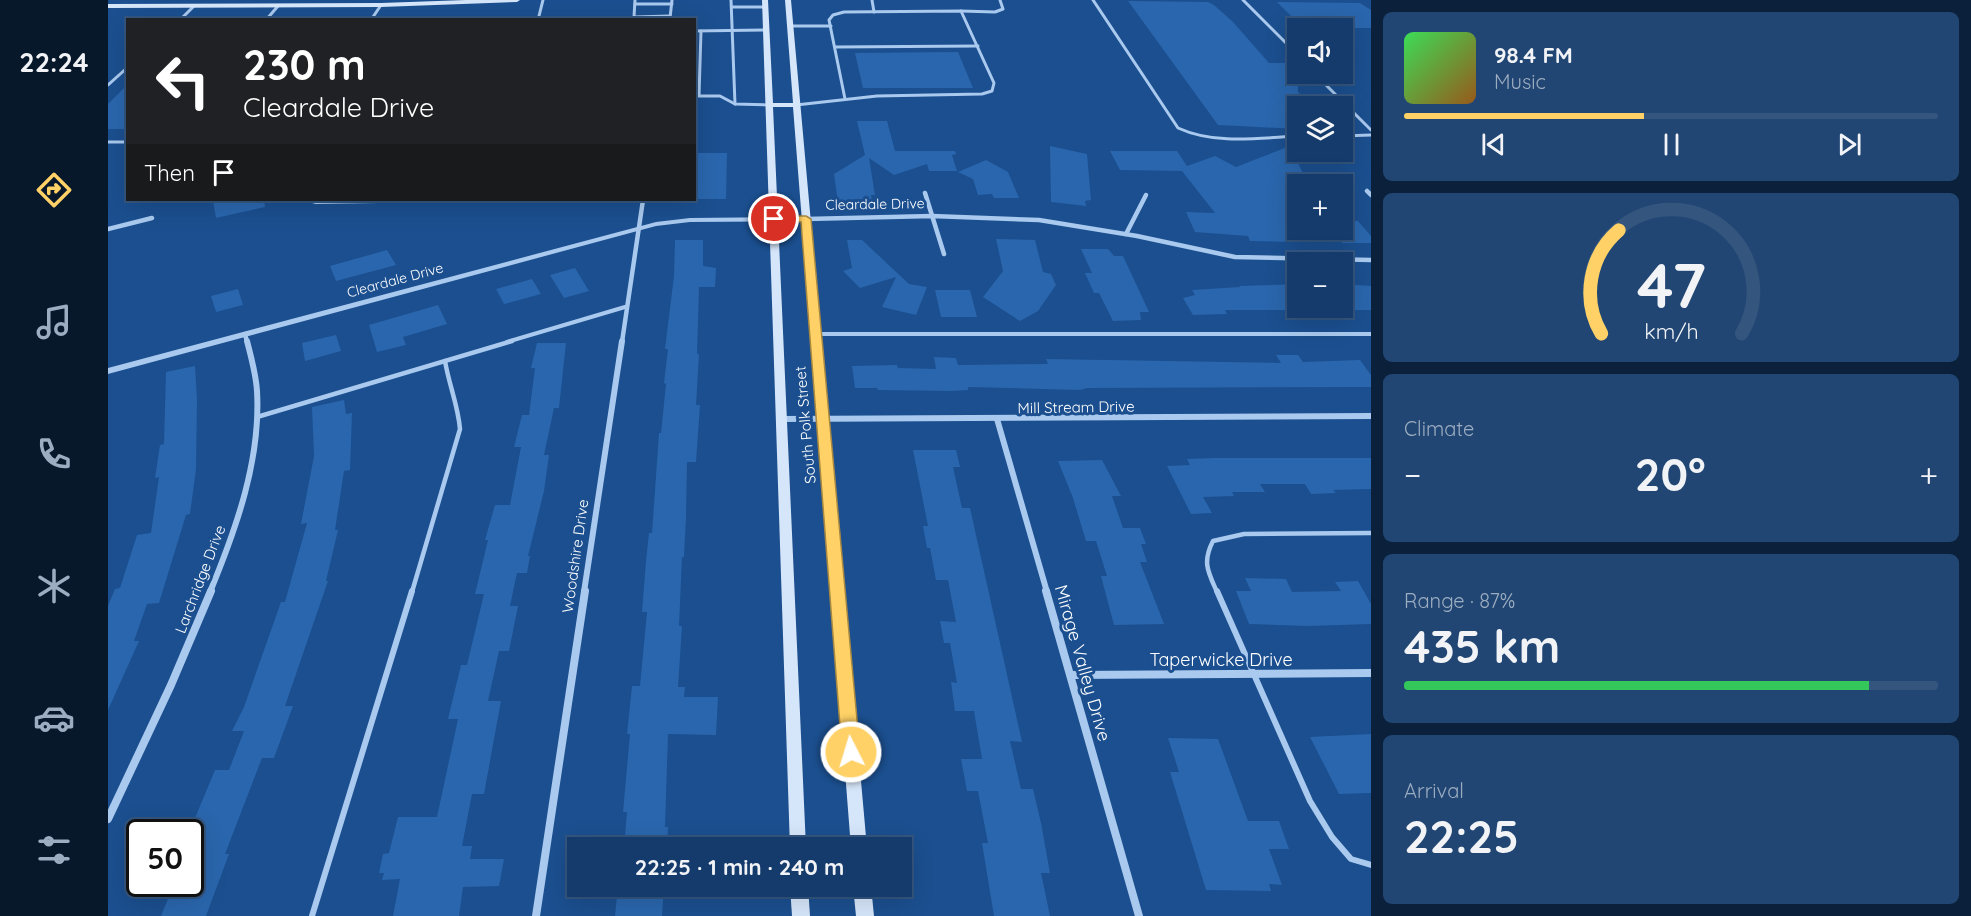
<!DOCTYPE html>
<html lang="en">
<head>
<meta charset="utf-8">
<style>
  :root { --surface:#143b6b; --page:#214673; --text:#f1f3f6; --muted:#9dadc1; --line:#33557e; --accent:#ffd166 }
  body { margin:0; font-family:Quicksand,sans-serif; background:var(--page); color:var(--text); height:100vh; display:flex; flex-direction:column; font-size:22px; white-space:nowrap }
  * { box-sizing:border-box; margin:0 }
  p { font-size:20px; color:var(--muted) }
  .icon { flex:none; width:33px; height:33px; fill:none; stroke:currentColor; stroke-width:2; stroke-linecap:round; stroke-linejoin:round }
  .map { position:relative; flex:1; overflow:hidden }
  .sheet { display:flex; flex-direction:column; gap:12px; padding:12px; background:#0b203b; width:600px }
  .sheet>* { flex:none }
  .hud { position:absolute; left:18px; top:18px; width:570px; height:183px; border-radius:0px; box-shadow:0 6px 24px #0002,0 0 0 2px var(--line); background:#202124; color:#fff; overflow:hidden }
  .fabs { position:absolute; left:1179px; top:18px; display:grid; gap:12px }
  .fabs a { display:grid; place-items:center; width:66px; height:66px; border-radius:0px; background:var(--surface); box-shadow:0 6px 24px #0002,0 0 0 2px var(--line); font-size:30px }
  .speed { position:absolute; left:18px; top:819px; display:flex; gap:12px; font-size:30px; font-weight:700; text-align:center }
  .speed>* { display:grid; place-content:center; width:78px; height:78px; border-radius:50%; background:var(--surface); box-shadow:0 6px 24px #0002,0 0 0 2px var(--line); line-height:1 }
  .speed .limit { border:3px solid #111; border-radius:9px; background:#fff; color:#111 }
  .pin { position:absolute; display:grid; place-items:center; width:51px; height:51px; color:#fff; margin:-26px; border:3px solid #fff; border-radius:50%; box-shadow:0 2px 6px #0007 }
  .me { position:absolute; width:66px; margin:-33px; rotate:355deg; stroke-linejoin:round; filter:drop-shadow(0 0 4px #0008) }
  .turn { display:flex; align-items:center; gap:21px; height:126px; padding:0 18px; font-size:27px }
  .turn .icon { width:78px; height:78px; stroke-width:2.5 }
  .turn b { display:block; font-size:42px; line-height:51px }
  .then { display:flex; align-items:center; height:57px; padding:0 18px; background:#0003; gap:12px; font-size:22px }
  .big { font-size:45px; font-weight:800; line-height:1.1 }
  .sheet .tile { flex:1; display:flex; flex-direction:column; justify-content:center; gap:9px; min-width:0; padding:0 21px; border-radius:9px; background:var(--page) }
  .sheet .dial { align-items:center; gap:0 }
  .dial svg { height:156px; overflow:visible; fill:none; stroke:var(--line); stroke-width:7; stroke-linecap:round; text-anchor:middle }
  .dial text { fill:var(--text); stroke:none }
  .song { display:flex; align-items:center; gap:18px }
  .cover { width:72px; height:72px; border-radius:9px; background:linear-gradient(135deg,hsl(130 70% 55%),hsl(30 70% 35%)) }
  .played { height:6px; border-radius:3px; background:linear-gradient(90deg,var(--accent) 45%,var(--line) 45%) }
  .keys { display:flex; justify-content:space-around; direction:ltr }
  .heat { display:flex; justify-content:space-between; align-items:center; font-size:33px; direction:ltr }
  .charge { height:9px; border-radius:4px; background:linear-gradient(90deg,#34c759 87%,var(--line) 0) }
  .trip { position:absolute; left:459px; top:837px; width:345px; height:60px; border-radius:0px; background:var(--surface); box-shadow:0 6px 24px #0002,0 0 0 2px var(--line); font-weight:800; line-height:60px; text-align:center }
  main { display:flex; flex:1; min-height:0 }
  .dock { display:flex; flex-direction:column; width:108px; justify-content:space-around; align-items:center; background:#08182b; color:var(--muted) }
  .dock .icon { width:42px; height:42px }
  .dock .active { color:var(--accent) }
  .dock b { font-size:27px; color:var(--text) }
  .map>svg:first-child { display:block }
  .building { fill:#2a66ad }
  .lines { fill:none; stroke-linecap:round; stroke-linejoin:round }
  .service-far3 { stroke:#a9c9ee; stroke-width:3 }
  .service-far2 { stroke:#a9c9ee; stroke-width:4 }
  .service-far1 { stroke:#a9c9ee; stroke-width:4.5 }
  .service { stroke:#a9c9ee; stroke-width:6 }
  .minor-far2 { stroke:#a9c9ee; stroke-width:4.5 }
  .minor-far1 { stroke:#a9c9ee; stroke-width:6 }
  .minor { stroke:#a9c9ee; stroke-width:8 }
  .tertiary { fill:#a9c9ee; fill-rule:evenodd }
  .secondary { fill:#d6e6fa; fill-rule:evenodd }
  .route { fill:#ffd166; stroke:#a68842; stroke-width:1.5 }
  .labels { text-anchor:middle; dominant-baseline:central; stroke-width:6; stroke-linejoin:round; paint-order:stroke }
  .far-street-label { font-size:14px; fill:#fff; stroke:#1b4f8f }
  .street-label { font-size:15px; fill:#fff; stroke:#1b4f8f }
  .near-street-label { font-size:18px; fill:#fff; stroke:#1b4f8f }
</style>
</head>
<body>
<main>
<nav class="dock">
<b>22:24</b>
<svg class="icon active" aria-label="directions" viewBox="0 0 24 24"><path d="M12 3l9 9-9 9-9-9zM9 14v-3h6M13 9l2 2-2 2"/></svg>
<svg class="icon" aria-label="music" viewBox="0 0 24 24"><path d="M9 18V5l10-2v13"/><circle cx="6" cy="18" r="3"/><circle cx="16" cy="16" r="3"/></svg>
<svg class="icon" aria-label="phone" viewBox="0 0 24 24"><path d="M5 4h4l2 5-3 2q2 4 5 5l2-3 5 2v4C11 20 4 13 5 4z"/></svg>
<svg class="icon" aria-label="climate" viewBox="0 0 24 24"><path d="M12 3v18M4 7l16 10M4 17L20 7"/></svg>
<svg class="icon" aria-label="car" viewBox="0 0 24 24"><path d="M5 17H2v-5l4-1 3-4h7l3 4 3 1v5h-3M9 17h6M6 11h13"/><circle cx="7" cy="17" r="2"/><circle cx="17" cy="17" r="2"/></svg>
<svg class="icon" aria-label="filters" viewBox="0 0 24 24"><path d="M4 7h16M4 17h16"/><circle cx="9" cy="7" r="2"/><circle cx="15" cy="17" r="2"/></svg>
</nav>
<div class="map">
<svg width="1263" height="916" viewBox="0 0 1263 916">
  <rect width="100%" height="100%" fill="#1b4f8f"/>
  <!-- building -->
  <g class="building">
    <path d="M1020,1L1100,2L1106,5L1125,22L1161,63H1190V92L1203,106H1190V129L1110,125Z"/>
    <path d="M1169,2L1252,3L1263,10V28H1195Z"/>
    <path d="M850,52L865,88H755L747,53Z"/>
    <path d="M20,84V129H0V104Z"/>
    <path d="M749,121H779L787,151H847L848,154L844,155L849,171H821L819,164L786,175L761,158L767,195H763L764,202H730L726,174L757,155Z"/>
    <path d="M942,146L979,154L983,200L977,201L978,206L943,202Z"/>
    <path d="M1182,146L1200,184H1190V242L1142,241L1140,236L1087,232L1078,212L1107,213L1074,171L1012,170L1002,151H1069L1079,166L1107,156L1128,167Z"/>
    <path d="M586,153H619L618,199H586Z"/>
    <path d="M878,160L900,172L911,198H886L884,194L870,195L865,179L850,172Z"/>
    <path d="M114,200H156L157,207L108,218L105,201Z"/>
    <path d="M1234,220L1250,221L1263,236V243H1234Z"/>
    <path d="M888,239L927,240L935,272L943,274L948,285L930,311L912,321L875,297L895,271Z"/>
    <path d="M567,240H595V266L608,268L607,287H591L589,354H591L588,405H592L588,462H579L578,517L576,557H574L571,626H574L570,687H577L576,697H610L608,735L560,734L557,827H560L559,848H516L519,812H515L522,734H519L524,686H532L539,612H534L538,561L541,533H544L551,433H553L558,384L556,383L560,349H557L566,276Z"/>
    <path d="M739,240H754L801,284L819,287L808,315L774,307L788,277L752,288L735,271L744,268Z"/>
    <path d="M973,249H1000L1006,256H1015L1041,312H1032L1033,320L1005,321L991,293H986L977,273H984Z"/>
    <path d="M279,250L288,265L228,281L222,266Z"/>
    <path d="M467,268L481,291L456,298L442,275Z"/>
    <path d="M424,279L433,294L396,304L388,289Z"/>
    <path d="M1190,284V310H1117L1119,314L1085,315L1075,298L1087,295L1084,290L1132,287L1131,286Z"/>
    <path d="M1234,284L1263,286V310H1234Z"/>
    <path d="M130,289L135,305L108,312L103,296Z"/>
    <path d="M827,290H862L869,317H833Z"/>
    <path d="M330,305L339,324L295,337L298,345L269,352L261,325Z"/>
    <path d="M228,335L233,351L197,361L194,343Z"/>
    <path d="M429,343H458L451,408H446L436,455H441L436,491L420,556H422L419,573H409L402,606H410L401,651H391L380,701H393L376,794H364L354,846H364L362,859H396L391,886L355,887L351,916H285L292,879L274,880L276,873H271L275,854L281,853L290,817H329L350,719H340L353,665H359L376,594H367L380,540H377L387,505H402L413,447H406L414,415H421L427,368H423Z"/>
    <path d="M1168,355H1190L1195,362L1252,360L1263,375V387L979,388L972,390L860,387V390L845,391L770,390L769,388H747L744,366L789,365L790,368L828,369L826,357L848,358L850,365L940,364L938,359L1173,363Z"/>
    <path d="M87,366L89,400L88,469L82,514L78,515L51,603L39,604L26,641H31L0,710V606L7,589L12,588L29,535L43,533L51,477L47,478L52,445L56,444L58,372Z"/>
    <path d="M236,400L238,414L244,413L242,470L236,471L227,530H230L218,581H220L177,706H185L166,758H154L117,854H121L98,916H53L66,884H82V830L107,770H121L136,731H124L136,707L173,602H177L199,523L193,524L206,456L204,407Z"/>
    <path d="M805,450H848L852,467H845L854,508H862L914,742L902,741L913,789H925L933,823L942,873H933L942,916H886L874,843H880L870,791H859L853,759H874L866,711H847L843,682L849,683L842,643H836L832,621L848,622L840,580H828L822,548H819L815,526H820Z"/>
    <path d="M1105,458H1263V489L1225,490L1228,493L1203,494L1197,484H1152L1157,492H1124L1126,496L1095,497L1104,513L1083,514L1059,466L1082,465L1079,459Z"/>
    <path d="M994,460L1013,496H1004L1015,528H1032L1038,544H1033L1039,562H1032L1056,624L1006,625L993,576H999L988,541H978L965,498L950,461Z"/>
    <path d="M1137,578L1178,579L1184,592L1233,591L1227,582L1250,581L1263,604V624L1200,626L1141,624L1128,591H1143Z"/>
    <path d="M1263,734V793L1231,794L1202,737Z"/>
    <path d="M1060,738L1110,739L1140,821H1171L1181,849H1161L1174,885L1161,884L1163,891L1098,890L1062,772H1071Z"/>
    <path d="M510,886H556L554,916H507Z"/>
  </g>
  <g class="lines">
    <!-- service-far3 -->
    <g class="service-far3">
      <path d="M527,0L526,17L562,16"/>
      <path d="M623,0L627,104L661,105"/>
      <path d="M764,0L766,12"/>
      <path d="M985,0L1070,128C1107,145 1151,138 1190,136"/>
      <path d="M1135,0L1189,54"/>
      <path d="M527,4H564"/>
      <path d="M624,7H657"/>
      <path d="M853,11L887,12L895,9L892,0"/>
      <path d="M562,18L564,0"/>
      <path d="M72,20L86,6"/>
      <path d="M158,20L170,6"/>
      <path d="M263,20L273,5"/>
      <path d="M430,20L435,0"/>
      <path d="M682,26H723"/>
      <path d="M586,31L658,30"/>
      <path d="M593,31L591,96H612L627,104"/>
      <path d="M727,47L870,46"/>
      <path d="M1210,77L1263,130"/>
      <path d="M0,85L20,67"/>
      <path d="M688,105L769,96L874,94L884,91L886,83L853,11L736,12L725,15L721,20L737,99"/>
      <path d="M1234,136L1263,135"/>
      <path d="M0,142H20"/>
    </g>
    <!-- service-far2 -->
    <g class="service-far2">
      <path d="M202,200L208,202L331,200"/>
      <path d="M708,334H1263"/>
      <path d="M399,342L517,307"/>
    </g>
    <!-- service-far1 -->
    <g class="service-far1">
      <path d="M149,417L404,341"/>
      <path d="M304,592L352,429C350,405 341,385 337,361"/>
      <path d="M1109,592C1100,572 1094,562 1105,541L1136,534L1263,533"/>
    </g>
    <!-- service -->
    <g class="service">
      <path d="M1109,591L1202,801L1224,837L1243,859L1263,865"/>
      <path d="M204,916L304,591"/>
    </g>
    <!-- minor-far2 -->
    <g class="minor-far2">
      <path d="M1259,191L1263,195"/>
      <path d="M817,193L836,254"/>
      <path d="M698,219L824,216L931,220L1029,236L1127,257L1263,260"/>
      <path d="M0,229L44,218"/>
      <path d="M1018,234L1038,195"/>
      <path d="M137,334L139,342"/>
      <path d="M514,342L535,200"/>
    </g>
    <!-- minor-far1 -->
    <g class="minor-far1">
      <path d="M673,419L1263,416"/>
      <path d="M889,419L939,592"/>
      <path d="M102,592C128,529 153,460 149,391C148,374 143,357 139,341"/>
      <path d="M476,592L514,341"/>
    </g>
    <!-- minor -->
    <g class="minor">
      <path d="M938,591L1031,916"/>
      <path d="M963,675L1263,673"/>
      <path d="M0,819L63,685L103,591"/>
      <path d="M428,916L477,591"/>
    </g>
    <!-- tertiary -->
    <path class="tertiary" d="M698,217L702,219L701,221L582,222L548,226L0,374V368L548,222L582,218Z"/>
    <!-- secondary -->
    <g class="secondary">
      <path d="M358,0H412L409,2L273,7L0,8V4L273,3Z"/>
      <path d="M654,0H660L665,103H685L677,0H683L759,848H743L685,107H665L698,848H682Z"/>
      <path d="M682,886H700L702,916H684Z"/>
      <path d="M745,886H763L766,916H748Z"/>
    </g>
  </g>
  <!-- route -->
  <path class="route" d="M698,216L703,219L752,752L749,758L743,761L736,758L734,752L693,222H666L660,219L666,216Z"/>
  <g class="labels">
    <!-- far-street labels -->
    <g class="far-street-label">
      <text transform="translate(767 204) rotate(-1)">Cleardale Drive</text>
      <text transform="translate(287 280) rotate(-15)">Cleardale Drive</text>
    </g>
    <!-- street labels -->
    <g class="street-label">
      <text transform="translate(968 407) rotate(-1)">Mill Stream Drive</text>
      <text transform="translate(697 425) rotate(-95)">South Polk Street</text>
      <text transform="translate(467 556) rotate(-82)">Woodshire Drive</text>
      <text transform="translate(92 579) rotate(-69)">Larchridge Drive</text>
    </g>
    <!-- near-street labels -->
    <g class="near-street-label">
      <text x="1113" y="659">Taperwicke Drive</text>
      <text transform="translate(975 663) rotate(74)">Mirage Valley Drive</text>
    </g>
  </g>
</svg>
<div class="fabs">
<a><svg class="icon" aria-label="sound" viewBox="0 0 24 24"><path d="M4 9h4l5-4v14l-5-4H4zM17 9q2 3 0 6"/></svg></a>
<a><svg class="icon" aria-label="layers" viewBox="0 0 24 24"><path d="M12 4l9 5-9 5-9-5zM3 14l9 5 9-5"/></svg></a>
<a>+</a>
<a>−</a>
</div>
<div class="speed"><div class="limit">50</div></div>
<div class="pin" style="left:666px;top:219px;background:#d93025"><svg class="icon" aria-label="arrive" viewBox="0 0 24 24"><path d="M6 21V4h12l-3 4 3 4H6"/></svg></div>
<svg class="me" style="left:743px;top:752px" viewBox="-20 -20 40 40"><circle r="17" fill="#ffd166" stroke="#fff" stroke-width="3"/><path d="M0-11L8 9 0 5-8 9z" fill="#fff"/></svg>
<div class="trip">22:25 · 1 min · 240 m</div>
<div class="hud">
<div class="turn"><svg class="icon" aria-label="left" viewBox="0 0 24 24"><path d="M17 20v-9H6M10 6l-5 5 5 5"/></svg><div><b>230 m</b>Cleardale Drive</div></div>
<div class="then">Then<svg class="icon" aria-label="arrive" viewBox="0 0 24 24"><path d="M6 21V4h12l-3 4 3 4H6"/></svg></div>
</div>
</div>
<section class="sheet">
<div class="tile">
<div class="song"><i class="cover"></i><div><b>98.4 FM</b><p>Music</p></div></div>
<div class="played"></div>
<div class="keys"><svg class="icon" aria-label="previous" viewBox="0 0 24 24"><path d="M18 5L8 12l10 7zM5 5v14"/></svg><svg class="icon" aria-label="pause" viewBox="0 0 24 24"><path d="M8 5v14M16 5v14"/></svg><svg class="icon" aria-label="next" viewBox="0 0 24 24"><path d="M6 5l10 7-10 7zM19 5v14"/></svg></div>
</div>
<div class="tile dial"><svg viewBox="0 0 100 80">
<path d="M14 69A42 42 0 1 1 86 69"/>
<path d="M14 69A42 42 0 0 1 23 16" stroke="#ffd166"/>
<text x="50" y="56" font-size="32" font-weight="700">47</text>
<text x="50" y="72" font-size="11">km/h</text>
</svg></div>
<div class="tile"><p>Climate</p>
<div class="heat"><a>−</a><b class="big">20°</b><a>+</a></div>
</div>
<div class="tile"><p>Range · 87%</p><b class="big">435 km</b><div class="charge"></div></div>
<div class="tile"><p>Arrival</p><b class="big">22:25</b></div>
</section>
</main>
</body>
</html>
